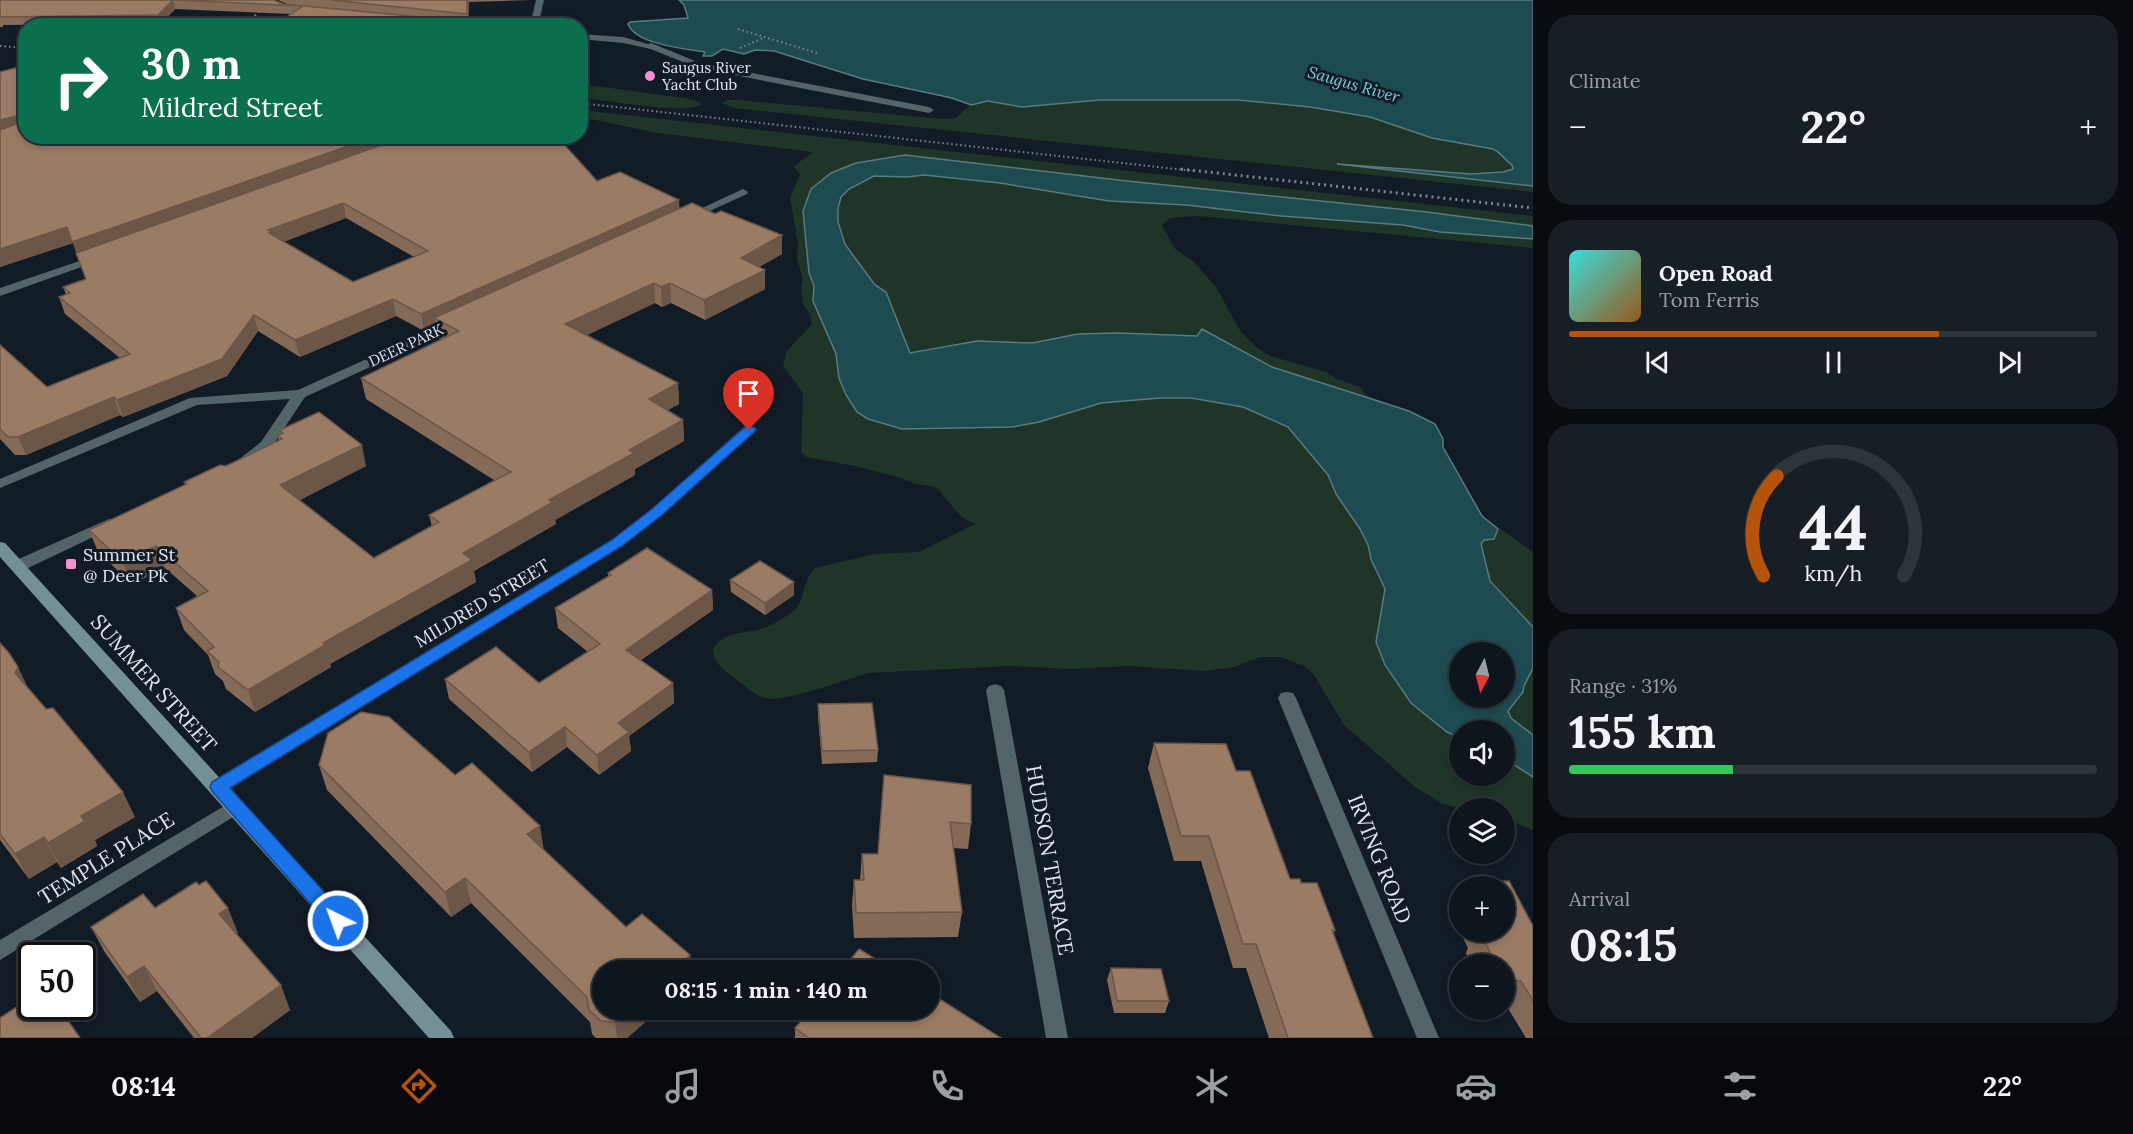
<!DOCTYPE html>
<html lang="en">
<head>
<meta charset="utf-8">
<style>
  :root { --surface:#0e151d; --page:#171e26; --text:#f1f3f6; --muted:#9b9fa4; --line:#2e343b; --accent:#b45309 }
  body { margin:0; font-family:Lora,serif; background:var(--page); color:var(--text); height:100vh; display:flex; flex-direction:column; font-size:22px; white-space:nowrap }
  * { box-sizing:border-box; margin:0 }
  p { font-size:20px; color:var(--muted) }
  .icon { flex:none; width:33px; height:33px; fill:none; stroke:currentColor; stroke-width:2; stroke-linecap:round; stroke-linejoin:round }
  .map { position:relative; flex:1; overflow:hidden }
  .sheet { display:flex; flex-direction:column; gap:15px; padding:15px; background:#080c10; width:600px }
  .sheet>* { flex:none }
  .guide { position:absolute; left:18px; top:18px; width:570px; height:126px; border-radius:24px; box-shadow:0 3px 9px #0003,0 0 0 2px var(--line); background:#0b6e4f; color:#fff; overflow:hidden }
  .needle { width:39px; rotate:187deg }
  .buttons { position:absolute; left:1449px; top:642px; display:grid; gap:12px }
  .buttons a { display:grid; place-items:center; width:66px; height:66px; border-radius:50%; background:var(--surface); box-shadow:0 3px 9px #0003,0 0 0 2px var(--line); font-size:30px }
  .speed { position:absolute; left:18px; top:942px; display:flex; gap:12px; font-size:30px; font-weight:700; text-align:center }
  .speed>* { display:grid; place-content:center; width:78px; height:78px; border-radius:50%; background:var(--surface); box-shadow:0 3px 9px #0003,0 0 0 2px var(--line); line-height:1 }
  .speed .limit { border:3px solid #111; border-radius:9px; background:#fff; color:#111 }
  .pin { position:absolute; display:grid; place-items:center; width:51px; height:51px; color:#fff; margin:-62px -26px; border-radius:50% 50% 50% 0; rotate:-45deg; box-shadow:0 0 6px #0007 }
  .pin .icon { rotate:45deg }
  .me { position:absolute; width:66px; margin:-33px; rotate:318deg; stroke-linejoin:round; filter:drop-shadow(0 0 4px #0008) }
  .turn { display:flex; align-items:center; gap:21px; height:126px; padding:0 24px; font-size:27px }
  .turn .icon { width:78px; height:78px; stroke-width:2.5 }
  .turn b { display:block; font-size:42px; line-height:51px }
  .big { font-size:45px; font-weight:700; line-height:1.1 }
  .sheet .widget { flex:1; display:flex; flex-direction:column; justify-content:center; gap:9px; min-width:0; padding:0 21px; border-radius:24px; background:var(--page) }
  .sheet .dial { align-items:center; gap:0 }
  .dial svg { height:156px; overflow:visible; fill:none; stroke:var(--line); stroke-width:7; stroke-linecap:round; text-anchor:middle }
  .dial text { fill:var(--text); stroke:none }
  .song { display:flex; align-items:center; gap:18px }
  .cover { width:72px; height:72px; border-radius:9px; background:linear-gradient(135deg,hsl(180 70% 55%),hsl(30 70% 35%)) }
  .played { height:6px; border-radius:3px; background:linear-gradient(90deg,var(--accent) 70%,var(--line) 70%) }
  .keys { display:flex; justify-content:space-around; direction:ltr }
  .heat { display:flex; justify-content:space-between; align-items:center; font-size:33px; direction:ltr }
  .charge { height:9px; border-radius:4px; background:linear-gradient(90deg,#34c759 31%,var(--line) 0) }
  .trip { position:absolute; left:592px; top:960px; width:348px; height:60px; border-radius:30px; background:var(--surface); box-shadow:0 3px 9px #0003,0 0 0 2px var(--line); font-weight:700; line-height:60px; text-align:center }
  .tab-bar { display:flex; height:96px; justify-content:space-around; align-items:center; background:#06080c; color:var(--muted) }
  .tab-bar .icon { width:42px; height:42px }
  .tab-bar .on { color:var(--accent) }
  .tab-bar b { font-size:27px; color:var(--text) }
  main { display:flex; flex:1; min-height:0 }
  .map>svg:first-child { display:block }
  .green { fill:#1e3527; fill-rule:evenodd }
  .water { fill:#1d4b50; stroke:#587a80; stroke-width:1.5; fill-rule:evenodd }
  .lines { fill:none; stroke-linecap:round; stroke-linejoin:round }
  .path-far1 { stroke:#7c848e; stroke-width:2; stroke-dasharray:1.5 3; stroke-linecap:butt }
  .path { stroke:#7c848e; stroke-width:3; stroke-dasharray:2 4; stroke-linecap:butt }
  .lane { fill:#54656a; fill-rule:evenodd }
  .street { fill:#54656a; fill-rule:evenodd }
  .secondary { fill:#739097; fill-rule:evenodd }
  .wall { fill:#846a57; fill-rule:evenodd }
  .shaded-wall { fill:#6c5647 }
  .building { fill:#9a7b65; stroke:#6c5647; stroke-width:1.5; fill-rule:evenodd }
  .route { fill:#1a73e8; stroke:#114b97; stroke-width:1.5 }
  .poi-dot { fill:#f690cf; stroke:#121c27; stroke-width:2 }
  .labels { text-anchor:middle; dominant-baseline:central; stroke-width:6; stroke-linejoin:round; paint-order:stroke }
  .far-poi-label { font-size:15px; fill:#e1e7f0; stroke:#121c27; text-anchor:start }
  .far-street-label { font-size:15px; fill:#e1e7f0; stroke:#121c27 }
  .far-water-label { font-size:16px; font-style:italic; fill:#7eced8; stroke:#121c27 }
  .poi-label { font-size:18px; fill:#e1e7f0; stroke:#121c27; text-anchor:start }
  .street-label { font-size:18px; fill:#e1e7f0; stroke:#121c27 }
  .near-street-label { font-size:21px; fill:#e1e7f0; stroke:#121c27 }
</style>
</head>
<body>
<main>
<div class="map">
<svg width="1533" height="1038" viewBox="0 0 1533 1038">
  <rect width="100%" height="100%" fill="#121c27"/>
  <!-- green -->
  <g class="green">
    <path d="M679,0L915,13L1533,153V192L734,108L722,103L727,100H738L944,119L956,118L970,105L952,98L863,79L774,51L755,50L744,54L723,49L712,56H703L705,52C685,49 635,44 628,24L630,22L688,18L684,5Z"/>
    <path d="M581,84L691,99L700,103V105C682,115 604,99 581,98Z"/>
    <path d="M581,110L1533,216V248L1198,216L1170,218L1162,225L1175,249L1194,262L1216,287L1241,332L1256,347L1270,356L1326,372L1337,379L1360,387L1367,396L1409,411L1435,424L1443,439V447L1482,516L1533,552V830L1505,819L1504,808L1456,807L1443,804L1415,787L1344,725L1314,675L1306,667L1281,657H1260L1234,667L1204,671L1128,666L1071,669L1012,666L868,673C848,679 784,703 765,698C753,694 744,685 734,678C723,669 714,664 713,649C724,629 753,635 771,625C780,620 792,614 798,606C805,593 804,579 815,568L874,554L919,552L975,524L961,517L939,490L931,486L916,484L901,478L855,466L806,457L801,452L803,393L783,366L787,351L812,324L810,315L803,304L801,289L803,279L797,259L798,244L790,197L800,175L794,166L813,152L658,133L581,117ZM1460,652H1504V698H1460ZM1460,730H1504V776H1460Z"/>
  </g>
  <!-- water -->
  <g class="water">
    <path d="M679,0H1533V186L1337,164L1471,174L1503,172L1513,169L1512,165C1504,160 1502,153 1493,149L1432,138L1370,117L1310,107L1238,100H1099L1022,107L988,101L971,105L952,98L863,79L774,51L755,50L744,54L723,49L712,56H703L705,52C685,49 635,44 628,24L630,22L688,18L684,5Z"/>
    <path d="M905,155L1127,181L1427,212L1533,226V239L1440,232L1403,225L1281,216L1186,205L1109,201L1000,183L924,175L907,177L874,176L849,189L841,197L838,208V222L845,244L852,254L875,285L886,292L910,353L977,341L1032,343L1078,334L1118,333L1197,336L1202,329L1272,367L1409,411L1435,424L1443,439V447L1482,516L1498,529L1494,539L1484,540L1481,544L1490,581L1533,627V668L1524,686L1523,692L1508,711L1511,718L1533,735V777L1505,759L1504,730H1460L1459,737L1447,732L1411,703L1385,665L1376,642L1385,589L1371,559L1368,545L1360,529L1336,494L1328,475L1288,427L1243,407L1191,398H1160L1101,403L1039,422L1012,427L902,429L868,419L857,412L846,395L839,378L836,354L813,301L814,286L809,273L803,211L811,189L831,173L856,163ZM1460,652H1504V698H1460Z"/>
  </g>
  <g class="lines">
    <!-- path-far1 -->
    <g class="path-far1">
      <path d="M246,26L259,11"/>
      <path d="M738,29L817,53"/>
      <path d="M0,46L26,48"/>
      <path d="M740,48L763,38"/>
      <path d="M580,103L1194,171"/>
    </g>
    <!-- path -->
    <path class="path" d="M1181,169L1533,208"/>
    <!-- lane -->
    <path class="lane" d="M651,43L700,63L929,107L934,110L929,113L698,68L648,48V44Z"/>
    <!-- street -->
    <g class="street">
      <path d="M536,0H544L538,26H530Z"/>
      <path d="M447,21L476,24L480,26L450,25H447Z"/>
      <path d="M580,34L623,37L655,46L651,49L623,43L580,39Z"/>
      <path d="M743,189L748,192L747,194L692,219H684L683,217Z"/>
      <path d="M97,255L103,258L101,260L0,296V288Z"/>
      <path d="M453,320L459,324L457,327L305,397L271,448L245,464L238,460L261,442L290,399L197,405L0,488V479L190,398L298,390Z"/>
      <path d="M749,426L754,427L756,430L754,433L662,515L622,546L225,792L218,794L211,792L209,787L211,782L612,540L652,509L744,427Z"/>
      <path d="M109,519L114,521L117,524L114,527L24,570L18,571L10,566L12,562Z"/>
      <path d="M995,684L1001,686L1004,690L1068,1038H1046L986,690L989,686Z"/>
      <path d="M1287,692L1293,693L1296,698L1439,1038H1417L1278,698L1281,693Z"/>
      <path d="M236,799L243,801L245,806L243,811L0,960V940Z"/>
    </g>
    <!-- secondary -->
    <path class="secondary" d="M0,542L5,543L451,1031L454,1038H429L0,557Z"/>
  </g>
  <!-- wall -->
  <g class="wall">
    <path d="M0,0H274L283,4H287L278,0H531L469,2L468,26H273L291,14L175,9L161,24L3,25V27H0Z"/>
    <path d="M26,65V136L597,181L679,200V209L715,214L782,235V254L759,267L765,289L705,320L671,303L662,307L655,303L587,335L678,383L679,404L668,410L683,420L684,441L635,469V475L555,520L556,524L474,571L476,582L330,664L331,667L255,712L226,689L223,681L215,674L208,655L184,630L176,608L197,596L165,568L132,584L98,552L89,530L185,485L184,482L226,466L279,441L277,436L281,434L280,430L366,466L300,500L374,558L432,527L429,515L494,480L366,399L361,378L441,340L438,338L436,325L424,331L396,316L300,357L258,331L227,376L123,417L120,415L26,455H15L0,439V345L47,387L120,358L65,314L59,297L66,294L63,287L86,279L73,243L0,267ZM346,218L414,257L353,282L283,242Z"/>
    <path d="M608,573L712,590L713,610L641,660L673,683L674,703L629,736L631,751L599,775L567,747L532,772L449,699L445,679L539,683L588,652L558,628L555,608L608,576Z"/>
    <path d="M730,580L794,582V595L765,615L731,592Z"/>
    <path d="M0,643L28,688L135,817L95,840L97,846L61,868L57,862L29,879L0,840Z"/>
    <path d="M818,704L878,750L877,762L822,764L818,717Z"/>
    <path d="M1154,743L1236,771L1290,879L1301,883L1335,930L1333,934L1373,1038H1269L1246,968H1233L1201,861H1174L1148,768Z"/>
    <path d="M319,765L455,775L544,850L626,927L690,955L691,970H603L659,1010L627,1038H596L592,1034L590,1022L471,903L451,917L327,790Z"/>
    <path d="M884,775L971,824L968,849L953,848L962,912L958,937L854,938L852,905L854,880H860L862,854H878Z"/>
    <path d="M1509,881L1533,926V1038H1526L1506,1005H1504V964H1471L1466,953L1468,948L1460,932H1504V886H1460V931L1448,907L1460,883Z"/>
    <path d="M155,908L238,933L237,934L290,1010L252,1038H194L157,991L140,1002L104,951L91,927Z"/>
    <path d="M1111,968L1169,1001L1165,1013H1114L1107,980Z"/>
    <path d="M795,1028L1001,1038H795Z"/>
  </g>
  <!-- shaded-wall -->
  <g class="shaded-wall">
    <path d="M173,0L175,9L161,24L158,15Z"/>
    <path d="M467,0H468L469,2L468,23Z"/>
    <path d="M20,115L25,129L0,136V120Z"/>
    <path d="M377,136H421L78,258L73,243L0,267V249L67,227Z"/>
    <path d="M679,200L680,215L434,318L436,325L424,331L421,314Z"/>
    <path d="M343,203L346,218L275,245L268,230Z"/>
    <path d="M782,235V254L741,277V258Z"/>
    <path d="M765,270V289L705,320L704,300Z"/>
    <path d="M654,283L655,303L568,344L565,324Z"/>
    <path d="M670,283L671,303L662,307L661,287Z"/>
    <path d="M393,299L396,316L300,357L295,340Z"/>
    <path d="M254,315L258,331L227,376L123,417L117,400Z"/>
    <path d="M678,383L679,404L650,419L649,399Z"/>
    <path d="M114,397L120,415L26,455L18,437Z"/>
    <path d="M683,420L684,441L635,469V475L555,520L556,524L474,571L476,582L330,664L331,667L255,712L248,690L463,553L629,450Z"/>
    <path d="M362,445L366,466L286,507L280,485Z"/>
    <path d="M156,546L165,568L132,584L123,562Z"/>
    <path d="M794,582V595L765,615V603Z"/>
    <path d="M712,590L713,610L628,669L626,650Z"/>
    <path d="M18,667L30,692L15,673Z"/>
    <path d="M673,683L674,703L629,736L631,751L599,775L597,755L618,723Z"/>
    <path d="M565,727L567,747L532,772L529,752Z"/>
    <path d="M123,792L135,817L95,840L97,846L61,868L48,843L81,816Z"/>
    <path d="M540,826L544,851L527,834Z"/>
    <path d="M44,837L57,862L29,879L15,854Z"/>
    <path d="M465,878L471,903L451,917L445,892Z"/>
    <path d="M228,908L238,933L230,938L219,914Z"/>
    <path d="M690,955L691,970H673Z"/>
    <path d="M144,966L157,991L140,1002L127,977Z"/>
    <path d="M281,985L290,1010L252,1038H207Z"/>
    <path d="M629,1010H659L627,1038H617L615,1022Z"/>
  </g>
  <!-- building -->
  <g class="building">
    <path d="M0,0H274L283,4L442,19H467V26H273L303,6L173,0L158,15L0,17Z"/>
    <path d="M331,0H467V14Z"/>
    <path d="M26,65V136H377L72,242L67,227L0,249V130L25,121L20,115L0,120V72Z"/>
    <path d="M407,136H551L561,141L597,181L620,172L679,200L421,314L393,299L295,340L254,315L222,359L117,400L114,397L18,437H8L0,429V345L47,387L130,354L59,297L70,293L63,287L86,279L76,253ZM343,203L428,251L353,282L269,233L272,232L268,230Z"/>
    <path d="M692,203L715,214L721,211L782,235L741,258L765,270L704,300L670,283L661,287L654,283L565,324L678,383L649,399L683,420L629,450L634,453L549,500L553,502L463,553L472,560L323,643L325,645L248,690L218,667L219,662L207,651L214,647L176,608L208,591L156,546L123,562L89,530L187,484L184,482L220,465L226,466L282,439L277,436L283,433L280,430L319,412L362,445L280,485L374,558L439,522L429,515L511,472L361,378L459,331L434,318Z"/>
    <path d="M647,548L712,590L626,650L673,683L618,723L629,732L597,755L565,727L529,752L445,679L496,647L539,683L600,644L555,608L611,575L608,573Z"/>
    <path d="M760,561L794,582L765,603L730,580Z"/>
    <path d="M0,643L9,653L18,667L15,673L46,709L53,708L123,792L81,816L85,821L48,843L44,837L15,854L0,834Z"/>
    <path d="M872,703L878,750L822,751L818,704Z"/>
    <path d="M361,712L389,717L455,775L472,763L540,826L527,834L626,927L642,914L690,955L673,970H603V1010H629L615,1022L601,1021L589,1010L587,997L465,878L445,892L319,765L328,733Z"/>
    <path d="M1154,743L1226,744L1236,771H1250L1290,879H1300L1301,883H1317L1335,930H1332L1373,1038H1288L1256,944H1243L1209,836H1181Z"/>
    <path d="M884,775L971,785V824L950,822L962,912L856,913L854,880H864L862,854H878Z"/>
    <path d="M206,881L228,908L219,914L281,985L207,1038H201L144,966L127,977L91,927L143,894L155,908L196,882L199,885Z"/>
    <path d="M1509,881L1533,926V1001L1521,981H1504V964H1496L1480,932H1504V886H1462L1460,883Z"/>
    <path d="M859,949L893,970H842Z"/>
    <path d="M1111,968L1161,969L1169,1001H1117Z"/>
    <path d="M930,993L1001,1038H809L795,1028L810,1010H930Z"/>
    <path d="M32,997V1006H58L80,1038H0V1018Z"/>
  </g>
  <!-- route -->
  <path class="route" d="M749,426L754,427L756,430L754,432L662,515L622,546L230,788L345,915L347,921L345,927L338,929L331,927L212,791L210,787L212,782L612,540L652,509L745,427Z"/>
  <!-- markers -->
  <g class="poi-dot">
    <circle cx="650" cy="76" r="6"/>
    <rect x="65" y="558" width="12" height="12" rx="3"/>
  </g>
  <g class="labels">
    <!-- far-poi labels -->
    <g class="far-poi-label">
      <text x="662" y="67">Saugus River<tspan x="662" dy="17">Yacht Club</tspan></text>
    </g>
    <!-- far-street labels -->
    <g class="far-street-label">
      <text transform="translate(406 345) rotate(-25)">DEER PARK</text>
    </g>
    <!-- far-water labels -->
    <g class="far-water-label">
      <text transform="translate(1354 84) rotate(16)">Saugus River</text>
    </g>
    <!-- poi labels -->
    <g class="poi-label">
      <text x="83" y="554">Summer St<tspan x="83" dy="21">@ Deer Pk</tspan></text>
    </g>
    <!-- street labels -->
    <g class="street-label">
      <text transform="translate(482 603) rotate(-31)">MILDRED STREET</text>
    </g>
    <!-- near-street labels -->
    <g class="near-street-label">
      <text transform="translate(154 683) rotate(48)">SUMMER STREET</text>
      <text transform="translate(106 858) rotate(-32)">TEMPLE PLACE</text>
      <text transform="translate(1380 859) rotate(68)">IRVING ROAD</text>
      <text transform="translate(1050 860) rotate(80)">HUDSON TERRACE</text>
    </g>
  </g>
</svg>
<div class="buttons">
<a><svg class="needle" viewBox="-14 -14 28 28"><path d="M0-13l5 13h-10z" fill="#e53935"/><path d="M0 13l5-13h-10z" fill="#9b9fa4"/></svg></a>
<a><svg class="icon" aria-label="sound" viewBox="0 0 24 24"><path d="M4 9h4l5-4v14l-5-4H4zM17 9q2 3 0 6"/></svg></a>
<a><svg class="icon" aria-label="layers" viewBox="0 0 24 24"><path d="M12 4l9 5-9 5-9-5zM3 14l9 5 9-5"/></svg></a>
<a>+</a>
<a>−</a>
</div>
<div class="speed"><div class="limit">50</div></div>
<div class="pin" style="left:749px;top:430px;background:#d93025"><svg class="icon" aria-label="arrive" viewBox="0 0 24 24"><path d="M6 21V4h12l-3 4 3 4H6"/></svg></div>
<svg class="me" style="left:338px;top:921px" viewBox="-20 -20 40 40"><circle r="17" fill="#1a73e8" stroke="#fff" stroke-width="3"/><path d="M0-11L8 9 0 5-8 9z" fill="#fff"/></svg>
<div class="trip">08:15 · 1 min · 140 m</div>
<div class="guide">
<div class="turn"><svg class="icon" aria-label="right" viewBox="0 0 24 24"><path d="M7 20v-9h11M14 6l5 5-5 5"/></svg><div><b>30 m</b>Mildred Street</div></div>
</div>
</div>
<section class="sheet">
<div class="widget"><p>Climate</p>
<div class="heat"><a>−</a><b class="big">22°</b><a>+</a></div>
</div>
<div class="widget">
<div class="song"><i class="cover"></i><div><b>Open Road</b><p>Tom Ferris</p></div></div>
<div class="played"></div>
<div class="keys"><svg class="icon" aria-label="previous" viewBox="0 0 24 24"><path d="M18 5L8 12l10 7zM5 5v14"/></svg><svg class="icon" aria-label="pause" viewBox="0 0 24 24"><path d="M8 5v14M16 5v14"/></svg><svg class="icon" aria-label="next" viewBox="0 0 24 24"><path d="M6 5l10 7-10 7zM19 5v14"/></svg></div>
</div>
<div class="widget dial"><svg viewBox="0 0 100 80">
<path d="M14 69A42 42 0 1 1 86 69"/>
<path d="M14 69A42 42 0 0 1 21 18" stroke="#b45309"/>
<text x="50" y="56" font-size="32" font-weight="700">44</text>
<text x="50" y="72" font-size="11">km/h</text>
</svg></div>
<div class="widget"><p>Range · 31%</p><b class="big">155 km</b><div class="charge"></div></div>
<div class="widget"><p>Arrival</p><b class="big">08:15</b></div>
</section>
</main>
<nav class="tab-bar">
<b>08:14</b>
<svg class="icon on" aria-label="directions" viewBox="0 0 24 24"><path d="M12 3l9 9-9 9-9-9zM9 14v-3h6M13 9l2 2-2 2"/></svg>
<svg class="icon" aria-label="music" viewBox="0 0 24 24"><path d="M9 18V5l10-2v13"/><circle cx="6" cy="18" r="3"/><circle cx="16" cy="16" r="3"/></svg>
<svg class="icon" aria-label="phone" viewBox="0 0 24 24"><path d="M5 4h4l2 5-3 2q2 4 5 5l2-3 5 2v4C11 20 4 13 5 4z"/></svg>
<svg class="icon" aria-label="climate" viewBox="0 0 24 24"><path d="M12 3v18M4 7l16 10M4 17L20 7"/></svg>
<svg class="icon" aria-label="car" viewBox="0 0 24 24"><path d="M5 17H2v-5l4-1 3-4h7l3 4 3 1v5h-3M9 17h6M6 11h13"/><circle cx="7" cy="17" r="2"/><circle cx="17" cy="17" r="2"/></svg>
<svg class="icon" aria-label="filters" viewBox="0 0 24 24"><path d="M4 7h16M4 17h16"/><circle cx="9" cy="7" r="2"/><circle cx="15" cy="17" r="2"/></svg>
<b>22°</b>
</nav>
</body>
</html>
